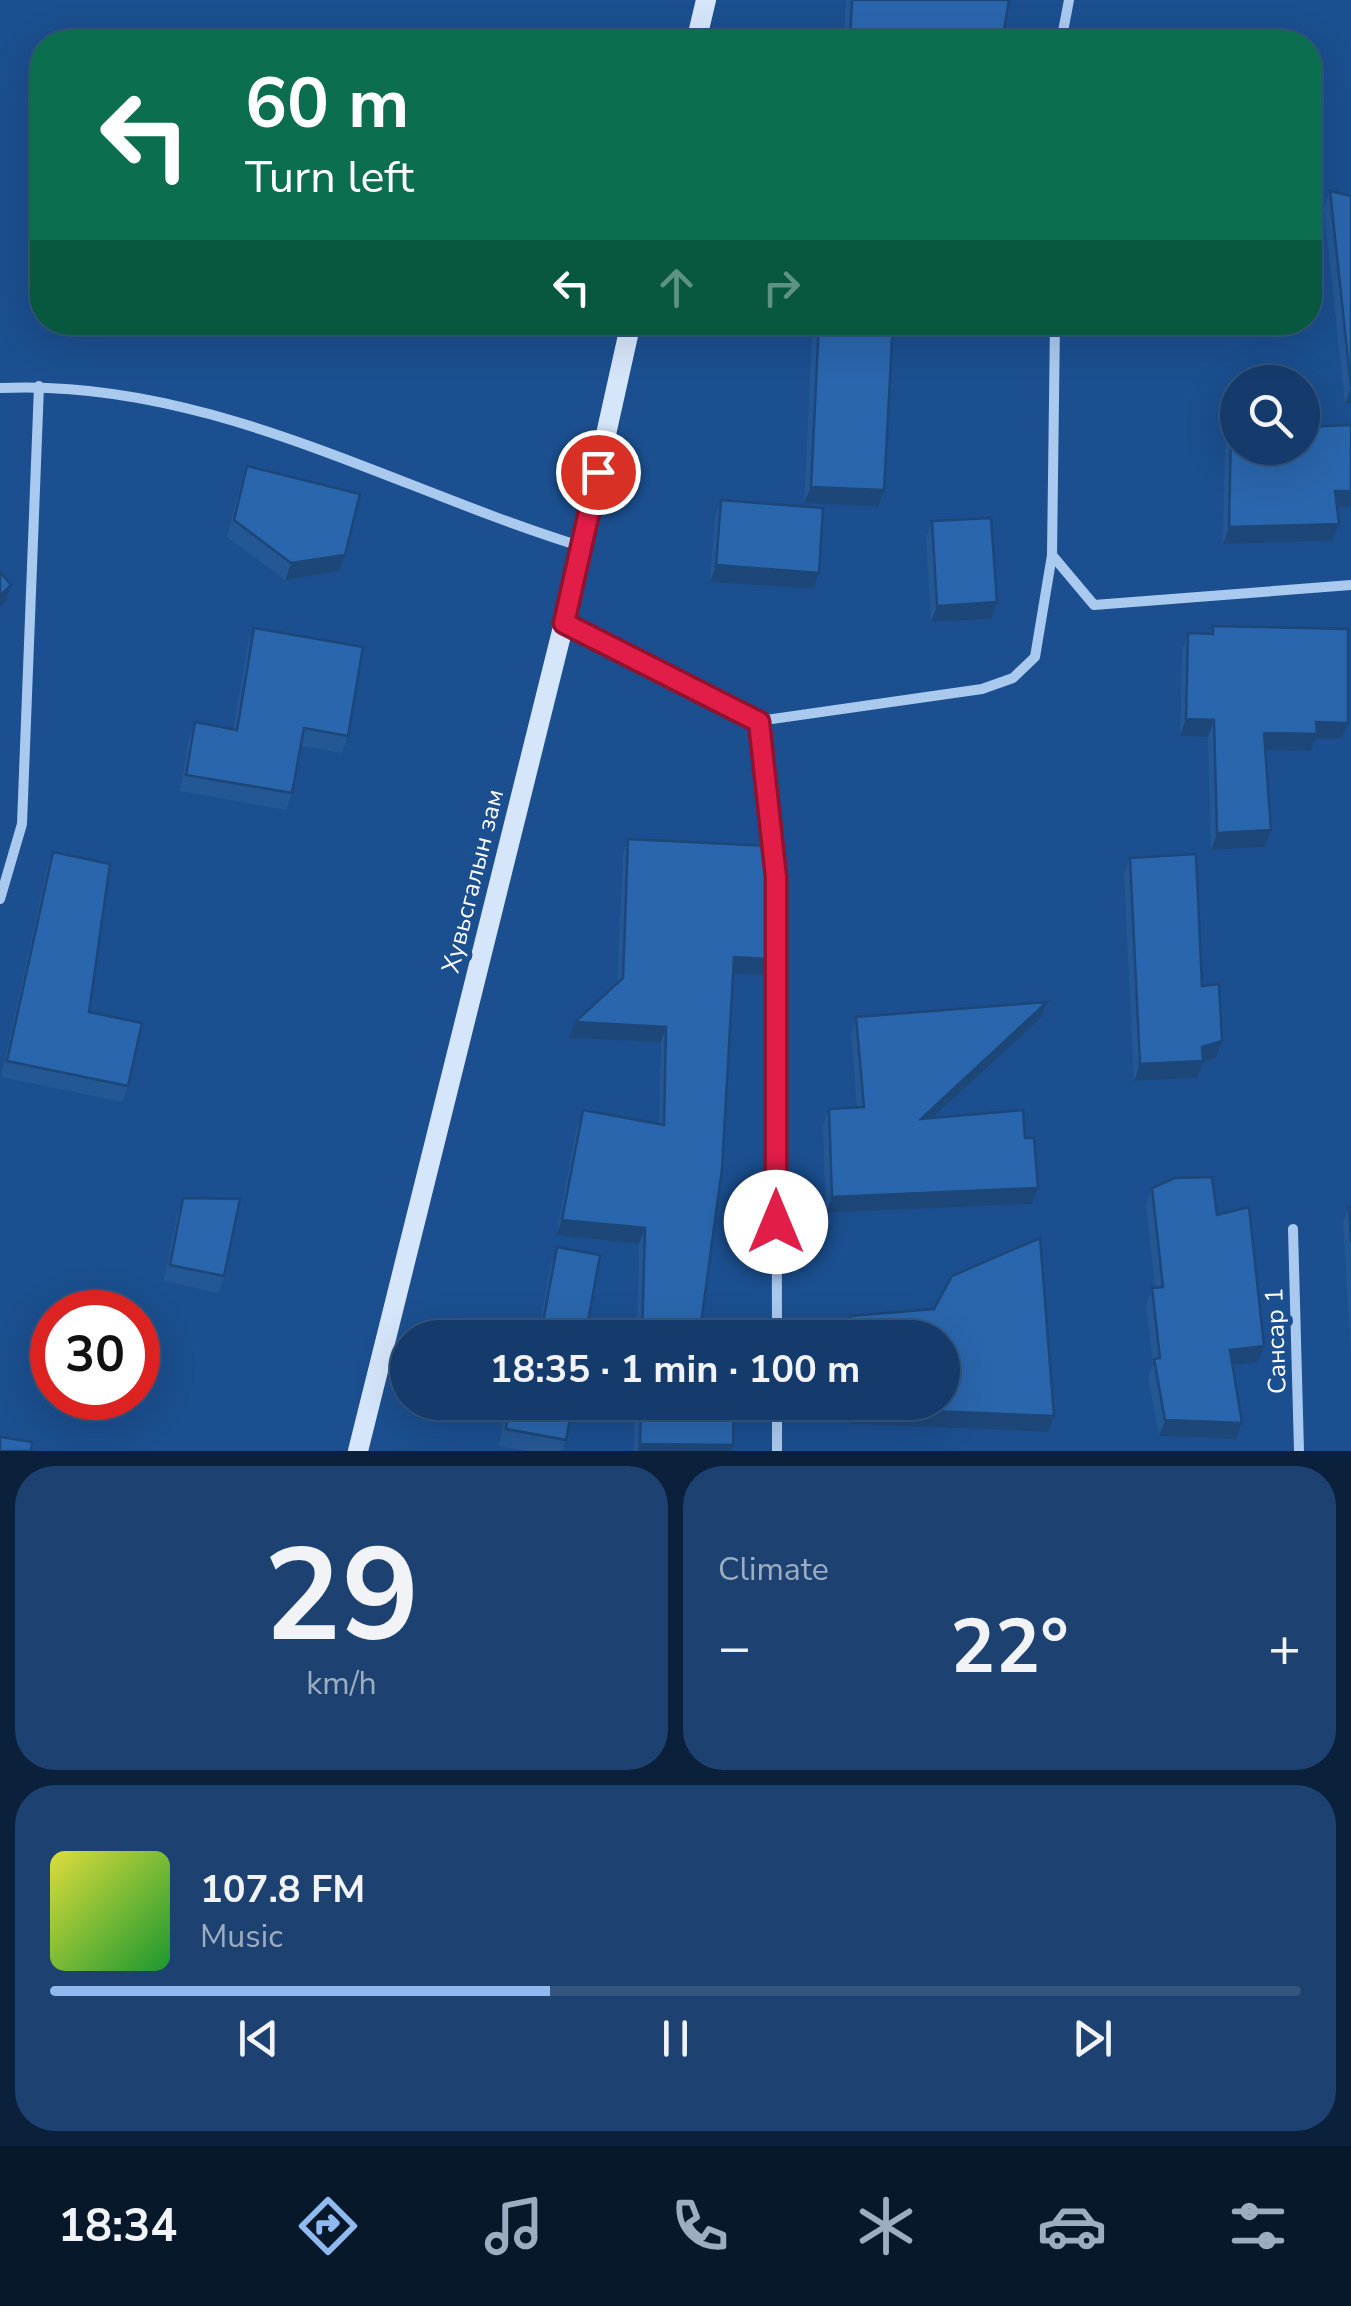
<!DOCTYPE html>
<html lang="en">
<head>
<meta charset="utf-8">
<style>
  :root { --surface:#143b6b; --page:#1d4271; --text:#f1f3f6; --muted:#9dadc1; --line:#33557e; --accent:#90b9f0 }
  body { margin:0; font-family:"Nunito Sans",sans-serif; background:var(--page); color:var(--text); height:100vh; display:flex; flex-direction:column; font-size:38px; white-space:nowrap }
  * { box-sizing:border-box; margin:0 }
  p { font-size:32px; color:var(--muted) }
  .icon { flex:none; width:55px; height:55px; fill:none; stroke:currentColor; stroke-width:2; stroke-linecap:round; stroke-linejoin:round }
  .map { position:relative; height:1451px; overflow:hidden }
  .panel { display:flex; flex-direction:column; gap:15px; padding:15px; background:#0b203b; flex:1 }
  .panel>* { flex:none }
  .top-card { position:absolute; left:30px; top:30px; width:1292px; height:305px; border-radius:40px; box-shadow:0 10px 40px #0002,0 0 0 2px var(--line); background:#0b6e4f; color:#fff; overflow:hidden }
  .controls { position:absolute; left:1220px; top:365px; display:grid; gap:20px }
  .controls a { display:grid; place-items:center; width:100px; height:100px; border-radius:50%; background:var(--surface); box-shadow:0 10px 40px #0002,0 0 0 2px var(--line); font-size:50px }
  .speed { position:absolute; left:30px; top:1290px; display:flex; gap:20px; font-size:50px; font-weight:700; text-align:center }
  .speed>* { display:grid; place-content:center; width:130px; height:130px; border-radius:50%; background:var(--surface); box-shadow:0 10px 40px #0002,0 0 0 2px var(--line); line-height:1 }
  .speed .limit { border:15px solid #d22; background:#fff; color:#111 }
  .pin { position:absolute; display:grid; place-items:center; width:85px; height:85px; color:#fff; margin:-42px; border:5px solid #fff; border-radius:50%; box-shadow:0 2px 10px #0007 }
  .me { position:absolute; width:110px; margin:-55px; rotate:0deg; stroke-linejoin:round; filter:drop-shadow(0 0 8px #0008) }
  .turn { display:flex; align-items:center; gap:35px; height:210px; padding:0 50px; font-size:45px }
  .turn .icon { width:130px; height:130px; stroke-width:2.5 }
  .turn b { display:block; font-size:70px; line-height:85px }
  .lanes { display:flex; align-items:center; height:95px; padding:0 50px; background:#0003; justify-content:center; gap:50px; direction:ltr }
  .lanes .off { opacity:.35 }
  .big { font-size:75px; font-weight:700; line-height:1.1 }
  .panel .card { flex:1; display:flex; flex-direction:column; justify-content:center; gap:15px; min-width:0; padding:0 35px; border-radius:40px; background:var(--page) }
  .panel .dial { align-items:center; gap:0 }
  .dial b { font-size:130px; line-height:1 }
  .song { display:flex; align-items:center; gap:30px }
  .cover { width:120px; height:120px; border-radius:15px; background:linear-gradient(135deg,hsl(60 70% 55%),hsl(130 70% 35%)) }
  .played { height:10px; border-radius:5px; background:linear-gradient(90deg,var(--accent) 40%,var(--line) 40%) }
  .keys { display:flex; justify-content:space-around; direction:ltr }
  .heat { display:flex; justify-content:space-between; align-items:center; font-size:55px; direction:ltr }
  .panel .tiles { flex:1; display:grid; gap:15px; grid-template-columns:1fr 1fr }
  .card:last-child { grid-column:span 2 }
  .trip { position:absolute; left:390px; top:1320px; width:570px; height:100px; border-radius:50px; background:var(--surface); box-shadow:0 10px 40px #0002,0 0 0 2px var(--line); font-weight:700; line-height:100px; text-align:center }
  .tab-bar { display:flex; height:160px; justify-content:space-around; align-items:center; background:#08182b; color:var(--muted) }
  .tab-bar .icon { width:70px; height:70px }
  .tab-bar .active { color:var(--accent) }
  .tab-bar b { font-size:45px; color:var(--text) }
  .map>svg:first-child { display:block }
  .lines { fill:none; stroke-linecap:round; stroke-linejoin:round }
  .street { stroke:#a9c9ee; stroke-width:10 }
  .secondary { stroke:#d6e6fa; stroke-width:20 }
  .wall { fill:#245895 }
  .shaded-wall { fill:#1d4779 }
  .building { fill:#2a66ad; stroke:#1d4779; stroke-width:2.5 }
  .route-casing { stroke:#92132f; stroke-width:25 }
  .route { stroke:#e11d48; stroke-width:18 }
  .labels { text-anchor:middle; dominant-baseline:central; stroke-width:10; stroke-linejoin:round; paint-order:stroke }
  .street-label { font-size:25px; fill:#fff; stroke:#1b4f8f }
</style>
</head>
<body>
<div class="map">
<svg width="1351" height="1451" viewBox="0 0 1351 1451">
  <rect width="100%" height="100%" fill="#1b4f8f"/>
  <g class="lines">
    <!-- street -->
    <g class="street">
      <path d="M1061,42L1069,0"/>
      <path d="M0,388C206,378 389,487 580,546"/>
      <path d="M1052,555L1094,605L1351,585"/>
      <path d="M565,623L759,721L982,689L1013,678L1035,657L1052,555L1055,322"/>
      <path d="M759,721L776,877L777,1338"/>
      <path d="M0,899L22,824L39,386"/>
      <path d="M1293,1229L1299,1451"/>
      <path d="M777,1402V1451"/>
    </g>
    <!-- secondary -->
    <g class="secondary">
      <path d="M696,42L706,0"/>
      <path d="M358,1451L564,623L631,322"/>
    </g>
  </g>
  <!-- wall -->
  <g class="wall">
    <path d="M846,0H1009L1002,42H844Z"/>
    <path d="M1330,191L1351,196V403L1345,404L1324,208Z"/>
    <path d="M813,322H893L878,507L804,503Z"/>
    <path d="M1231,430L1351,507L1337,508L1339,524L1333,541L1223,544L1225,447Z"/>
    <path d="M247,466L345,555L339,571L285,580L227,537L241,483Z"/>
    <path d="M721,500L819,573L813,589L710,582L715,517Z"/>
    <path d="M932,521L991,619L931,622L926,538Z"/>
    <path d="M1213,626L1348,723L1341,739H1315L1311,751L1265,750L1271,830L1264,847L1211,850L1208,737L1180,736L1182,650L1188,633L1210,634Z"/>
    <path d="M254,628L348,736L342,753L301,746L292,793L286,810L180,791L189,739L195,722L233,729L248,644Z"/>
    <path d="M628,839L770,959L764,975L733,973L699,1338H637L639,1244L556,1235L577,1126L583,1110L659,1124L661,1042L569,1038L617,983L623,855Z"/>
    <path d="M53,852L89,1012L128,1086L122,1102L1,1077L47,868Z"/>
    <path d="M1130,858L1202,986L1216,1058L1203,1062L1197,1078L1134,1081L1124,875Z"/>
    <path d="M1047,1002L1041,1018L933,1118L1032,1204L826,1213L823,1125L829,1109L857,1108L851,1033L856,1017Z"/>
    <path d="M1152,1188L1217,1215L1258,1362L1232,1365L1242,1423L1236,1439L1159,1436L1148,1376L1153,1364L1146,1305L1152,1288H1155L1146,1205Z"/>
    <path d="M183,1198L224,1276L218,1293L164,1281L177,1215Z"/>
    <path d="M1349,1207H1351V1350L1343,1223Z"/>
    <path d="M557,1247L585,1338H537L551,1264Z"/>
    <path d="M934,1309L1048,1432L850,1424L849,1402H942V1338H844V1332L850,1316Z"/>
    <path d="M507,1402H573L566,1440L562,1451H526L499,1446Z"/>
    <path d="M635,1402H734L731,1451H634Z"/>
  </g>
  <!-- shaded-wall -->
  <g class="shaded-wall">
    <path d="M1351,387V403L1345,404Z"/>
    <path d="M811,487L884,490L878,507L804,503Z"/>
    <path d="M1335,491H1351V507L1328,508Z"/>
    <path d="M1339,524L1333,541L1223,544L1229,527Z"/>
    <path d="M345,555L339,571L285,580L291,563Z"/>
    <path d="M716,565L819,573L813,589L710,582Z"/>
    <path d="M11,585L5,602L0,607V596Z"/>
    <path d="M997,602L991,619L931,622L937,606Z"/>
    <path d="M1186,719L1214,720L1208,737L1180,736Z"/>
    <path d="M1316,722L1348,723L1341,739H1315L1311,751L1258,750L1264,733Z"/>
    <path d="M1271,830L1264,847L1211,850L1217,833Z"/>
    <path d="M734,957L770,959L764,975L729,973Z"/>
    <path d="M1047,1002L1041,1018L915,1134L921,1119Z"/>
    <path d="M575,1022L666,1027L661,1042L569,1038Z"/>
    <path d="M1222,1041L1216,1058L1203,1062L1197,1078L1134,1081L1140,1064Z"/>
    <path d="M1038,1188L1032,1204L826,1213L832,1197Z"/>
    <path d="M562,1220L645,1228L639,1244L556,1235Z"/>
    <path d="M1264,1346L1258,1362L1224,1366L1230,1350Z"/>
    <path d="M856,1408L1054,1416L1048,1432L850,1424Z"/>
    <path d="M1165,1420L1242,1423L1236,1439L1159,1436Z"/>
    <path d="M640,1444L733,1445L731,1451H637Z"/>
  </g>
  <!-- building -->
  <g class="building">
    <path d="M852,0H1009L1002,42H850Z"/>
    <path d="M1330,191L1351,196V387Z"/>
    <path d="M819,322H893L884,490L811,487Z"/>
    <path d="M1351,425V491H1335L1339,524L1229,527L1231,430H1238V448H1302V427Z"/>
    <path d="M247,466L360,494L345,555L291,563L234,520Z"/>
    <path d="M721,500L823,508L819,573L716,565Z"/>
    <path d="M991,518L997,602L937,606L932,521Z"/>
    <path d="M0,572L11,585L0,596Z"/>
    <path d="M1213,626L1348,629V723L1316,722L1317,734L1264,733L1271,830L1217,833L1214,720L1186,719L1188,633L1213,634Z"/>
    <path d="M254,628L363,647L348,736L304,728L292,793L186,775L195,722L237,730Z"/>
    <path d="M628,839L771,846L770,959L734,957L722,1169L699,1338H642L645,1228L562,1220L583,1110L664,1125L666,1027L575,1022L623,978Z"/>
    <path d="M53,852L110,864L89,1012L142,1023L128,1086L7,1061Z"/>
    <path d="M1196,854L1202,986L1219,984L1222,1041L1202,1047L1203,1061L1140,1064L1130,858Z"/>
    <path d="M1047,1002L921,1119L1023,1110L1025,1138H1034L1038,1188L832,1197L829,1109L864,1107L856,1017Z"/>
    <path d="M1212,1177L1217,1215L1249,1207L1264,1346L1230,1350L1242,1423L1165,1420L1154,1359L1160,1358L1152,1288L1163,1287L1152,1188L1175,1178Z"/>
    <path d="M183,1198L240,1199L224,1276L170,1265Z"/>
    <path d="M1349,1207H1351V1243Z"/>
    <path d="M1040,1238L1054,1416L856,1408V1402H942V1338H851L850,1316L934,1309L952,1276Z"/>
    <path d="M557,1247L600,1255L585,1338H540Z"/>
    <path d="M510,1402H573L566,1440L506,1429Z"/>
    <path d="M641,1402H734L733,1445L640,1444Z"/>
    <path d="M0,1437L32,1442L31,1451H0Z"/>
  </g>
  <g class="lines">
    <!-- route casing -->
    <g class="route-casing">
      <path id="route" d="M598,472L564,623L759,722L776,877V1222"/>
    </g>
    <!-- route -->
    <use href="#route" class="route"/>
  </g>
  <g class="labels">
    <!-- street labels -->
    <g class="street-label">
      <text transform="translate(473 881) rotate(-76)">Хувьсгалын зам</text>
      <text transform="translate(1276 1341) rotate(-92)">Сансар 1</text>
    </g>
  </g>
</svg>
<div class="controls">
<a><svg class="icon" aria-label="search" viewBox="0 0 24 24"><circle cx="10" cy="10" r="6"/><path d="M15 15l6 6"/></svg></a>
</div>
<div class="speed"><div class="limit">30</div></div>
<div class="pin" style="left:598px;top:472px;background:#d93025"><svg class="icon" aria-label="arrive" viewBox="0 0 24 24"><path d="M6 21V4h12l-3 4 3 4H6"/></svg></div>
<svg class="me" style="left:776px;top:1222px" viewBox="-20 -20 40 40"><circle r="19" fill="#fff"/><path d="M0-13L10 11 0 6-10 11z" fill="#e11d48"/></svg>
<div class="trip">18:35 · 1 min · 100 m</div>
<div class="top-card">
<div class="turn"><svg class="icon" aria-label="left" viewBox="0 0 24 24"><path d="M17 20v-9H6M10 6l-5 5 5 5"/></svg><div><b>60 m</b>Turn left</div></div>
<div class="lanes"><svg class="icon" aria-label="left" viewBox="0 0 24 24"><path d="M17 20v-9H6M10 6l-5 5 5 5"/></svg><svg class="icon off" aria-label="ahead" viewBox="0 0 24 24"><path d="M12 20V5M6 11l6-6 6 6"/></svg><svg class="icon off" aria-label="right" viewBox="0 0 24 24"><path d="M7 20v-9h11M14 6l5 5-5 5"/></svg></div>
</div>
</div>
<section class="panel">
<div class="tiles">
<div class="card dial"><b>29</b><p>km/h</p></div>
<div class="card"><p>Climate</p>
<div class="heat"><a>−</a><b class="big">22°</b><a>+</a></div>
</div>
<div class="card">
<div class="song"><i class="cover"></i><div><b>107.8 FM</b><p>Music</p></div></div>
<div class="played"></div>
<div class="keys"><svg class="icon" aria-label="previous" viewBox="0 0 24 24"><path d="M18 5L8 12l10 7zM5 5v14"/></svg><svg class="icon" aria-label="pause" viewBox="0 0 24 24"><path d="M8 5v14M16 5v14"/></svg><svg class="icon" aria-label="next" viewBox="0 0 24 24"><path d="M6 5l10 7-10 7zM19 5v14"/></svg></div>
</div>
</div>
</section>
<nav class="tab-bar">
<b>18:34</b>
<svg class="icon active" aria-label="directions" viewBox="0 0 24 24"><path d="M12 3l9 9-9 9-9-9zM9 14v-3h6M13 9l2 2-2 2"/></svg>
<svg class="icon" aria-label="music" viewBox="0 0 24 24"><path d="M9 18V5l10-2v13"/><circle cx="6" cy="18" r="3"/><circle cx="16" cy="16" r="3"/></svg>
<svg class="icon" aria-label="phone" viewBox="0 0 24 24"><path d="M5 4h4l2 5-3 2q2 4 5 5l2-3 5 2v4C11 20 4 13 5 4z"/></svg>
<svg class="icon" aria-label="climate" viewBox="0 0 24 24"><path d="M12 3v18M4 7l16 10M4 17L20 7"/></svg>
<svg class="icon" aria-label="car" viewBox="0 0 24 24"><path d="M5 17H2v-5l4-1 3-4h7l3 4 3 1v5h-3M9 17h6M6 11h13"/><circle cx="7" cy="17" r="2"/><circle cx="17" cy="17" r="2"/></svg>
<svg class="icon" aria-label="filters" viewBox="0 0 24 24"><path d="M4 7h16M4 17h16"/><circle cx="9" cy="7" r="2"/><circle cx="15" cy="17" r="2"/></svg>
</nav>
</body>
</html>
